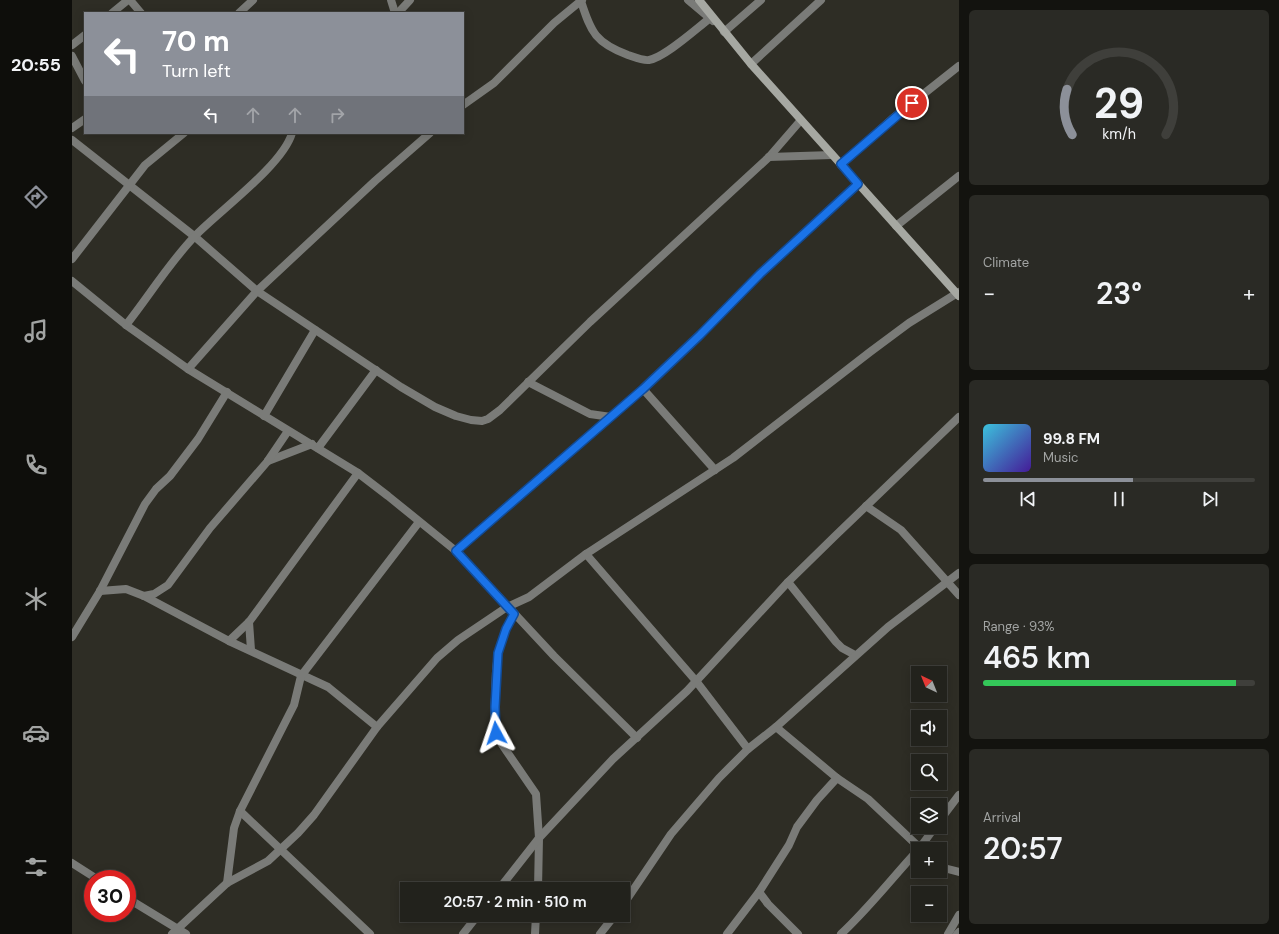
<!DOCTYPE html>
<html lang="en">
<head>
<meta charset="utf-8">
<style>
  :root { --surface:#22221c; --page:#2a2a25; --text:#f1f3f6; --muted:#a2a4a3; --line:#3f3f3b; --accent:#8c9099 }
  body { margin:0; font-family:"DM Sans",sans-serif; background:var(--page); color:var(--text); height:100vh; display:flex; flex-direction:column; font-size:15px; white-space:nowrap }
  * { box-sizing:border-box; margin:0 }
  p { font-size:13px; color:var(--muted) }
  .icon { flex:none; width:22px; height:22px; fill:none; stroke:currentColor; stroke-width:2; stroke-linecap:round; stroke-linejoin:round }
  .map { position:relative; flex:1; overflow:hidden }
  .sheet { display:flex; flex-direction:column; gap:10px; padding:10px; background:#13130f; width:320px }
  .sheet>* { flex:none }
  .top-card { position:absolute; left:12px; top:12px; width:380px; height:122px; border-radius:0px; box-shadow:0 2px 10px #0003,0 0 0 1px var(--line); background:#8c9099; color:#fff; overflow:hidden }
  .needle { width:26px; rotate:317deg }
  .buttons { position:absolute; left:839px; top:666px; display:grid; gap:8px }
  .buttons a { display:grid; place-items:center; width:36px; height:36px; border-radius:0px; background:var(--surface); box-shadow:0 2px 10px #0003,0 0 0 1px var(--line); font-size:20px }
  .speed { position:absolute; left:12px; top:870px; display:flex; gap:8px; font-size:20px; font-weight:700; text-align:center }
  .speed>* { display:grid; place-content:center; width:52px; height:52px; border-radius:50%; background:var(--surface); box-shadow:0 2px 10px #0003,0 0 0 1px var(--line); line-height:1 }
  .speed .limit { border:6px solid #d22; background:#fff; color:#111 }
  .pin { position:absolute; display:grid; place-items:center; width:34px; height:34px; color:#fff; margin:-17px; border:2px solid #fff; border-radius:50%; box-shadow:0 1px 4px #0007 }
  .me { position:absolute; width:44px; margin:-22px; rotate:355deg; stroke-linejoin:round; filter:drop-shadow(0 0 3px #0008) }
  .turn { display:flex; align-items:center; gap:14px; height:84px; padding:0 12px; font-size:18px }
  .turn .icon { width:52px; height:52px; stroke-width:2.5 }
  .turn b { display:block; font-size:28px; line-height:34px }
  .lanes { display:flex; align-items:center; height:38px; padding:0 12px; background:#0003; justify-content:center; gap:20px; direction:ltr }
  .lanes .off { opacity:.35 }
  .big { font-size:30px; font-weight:600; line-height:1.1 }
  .sheet .tile { flex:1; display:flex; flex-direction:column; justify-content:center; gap:6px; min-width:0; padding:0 14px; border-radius:6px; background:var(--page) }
  .sheet .dial { align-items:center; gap:0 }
  .dial svg { height:104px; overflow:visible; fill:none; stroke:var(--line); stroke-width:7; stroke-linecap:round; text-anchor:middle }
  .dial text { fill:var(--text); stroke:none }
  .song { display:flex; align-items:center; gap:12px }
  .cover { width:48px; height:48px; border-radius:6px; background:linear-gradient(135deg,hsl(190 70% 55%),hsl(260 70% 35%)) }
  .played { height:4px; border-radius:2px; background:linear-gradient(90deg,var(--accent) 55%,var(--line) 55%) }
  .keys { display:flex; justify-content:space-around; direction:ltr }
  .heat { display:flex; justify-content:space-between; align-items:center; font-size:22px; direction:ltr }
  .charge { height:6px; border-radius:3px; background:linear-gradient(90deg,#34c759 93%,var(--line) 0) }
  .trip { position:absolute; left:328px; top:882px; width:230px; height:40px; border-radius:0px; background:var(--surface); box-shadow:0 2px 10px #0003,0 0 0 1px var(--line); font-weight:600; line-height:40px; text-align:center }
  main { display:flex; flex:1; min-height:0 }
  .dock { display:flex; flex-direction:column; width:72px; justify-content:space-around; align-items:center; background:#0e0e0b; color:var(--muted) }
  .dock .icon { width:28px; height:28px }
  .dock .current { color:var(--accent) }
  .dock b { font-size:18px; color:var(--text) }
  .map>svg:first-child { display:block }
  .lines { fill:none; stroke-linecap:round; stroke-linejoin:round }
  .street { stroke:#7a7b78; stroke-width:8 }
  .secondary { stroke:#a6a8a2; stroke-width:8 }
  .route-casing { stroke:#114b97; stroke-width:10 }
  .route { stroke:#1a73e8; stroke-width:7 }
</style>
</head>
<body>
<main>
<nav class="dock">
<b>20:55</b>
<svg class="icon current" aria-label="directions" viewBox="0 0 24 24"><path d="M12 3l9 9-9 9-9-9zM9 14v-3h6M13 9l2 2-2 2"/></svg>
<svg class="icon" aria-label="music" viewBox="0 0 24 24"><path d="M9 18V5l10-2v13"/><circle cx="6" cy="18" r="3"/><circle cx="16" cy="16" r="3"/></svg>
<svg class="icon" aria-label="phone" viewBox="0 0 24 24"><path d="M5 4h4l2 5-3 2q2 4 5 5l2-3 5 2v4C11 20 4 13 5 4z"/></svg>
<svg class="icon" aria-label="climate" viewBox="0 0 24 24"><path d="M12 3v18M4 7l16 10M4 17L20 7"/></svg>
<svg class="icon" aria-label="car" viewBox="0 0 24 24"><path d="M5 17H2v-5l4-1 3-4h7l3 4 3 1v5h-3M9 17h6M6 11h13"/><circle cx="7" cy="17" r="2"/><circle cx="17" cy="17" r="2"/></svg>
<svg class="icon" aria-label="filters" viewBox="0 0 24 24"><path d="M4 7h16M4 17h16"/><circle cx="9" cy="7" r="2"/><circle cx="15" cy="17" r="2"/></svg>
</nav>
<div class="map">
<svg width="887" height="934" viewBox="0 0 887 934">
  <rect width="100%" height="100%" fill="#2e2d25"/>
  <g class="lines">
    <!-- street -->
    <g class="street">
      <path d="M58,0L69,13"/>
      <path d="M319,0L323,13"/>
      <path d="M616,0L641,21"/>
      <path d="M509,1C519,33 524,43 556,55C562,57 571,61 577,60C592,58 624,29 637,19"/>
      <path d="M40,13L56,0"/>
      <path d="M167,13L181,0"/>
      <path d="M326,13L338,0"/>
      <path d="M652,32L689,0"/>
      <path d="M0,45L13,35"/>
      <path d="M0,56L13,81"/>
      <path d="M679,64L749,0"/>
      <path d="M391,105L422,83L482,23L510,0"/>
      <path d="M0,128L13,119"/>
      <path d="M0,140L122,236L185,291L329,387L363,407L384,416L399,420L410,421L416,419L428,410L518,322L697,157L729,120"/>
      <path d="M697,157L760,155"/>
      <path d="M769,165L820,119L887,66"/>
      <path d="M824,226L887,176"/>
      <path d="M0,259L73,165L112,133"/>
      <path d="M0,281L54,325L116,369L286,473L316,496L384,551L482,656L565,738"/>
      <path d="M54,325C77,296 97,263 123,236C147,211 211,165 220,133"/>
      <path d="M116,369L185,291L303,181L358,133"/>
      <path d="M456,382L518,414L539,417"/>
      <path d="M571,389L643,470"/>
      <path d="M192,416L243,330"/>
      <path d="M246,448L304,370"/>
      <path d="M196,461L240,444"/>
      <path d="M794,506L829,530L887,595"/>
      <path d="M384,551L571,389L628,335L688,274L786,184"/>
      <path d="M514,554L624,681L676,749"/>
      <path d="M716,582L764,642L770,648L783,655"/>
      <path d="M28,591L54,589L72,596L157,641L256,687L305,727"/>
      <path d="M72,596L82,594L96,585L138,528L195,462L216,431"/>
      <path d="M442,614L434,629L426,653L424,671L422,723L429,743L464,794L467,838L466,889"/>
      <path d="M177,622L179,650"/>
      <path d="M0,637L28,591L73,504L84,489L98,476L126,439L155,392"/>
      <path d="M157,641L177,622L286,473"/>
      <path d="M704,727L765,778L796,799L849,849"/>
      <path d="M168,811L298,934"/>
      <path d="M868,820L887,795"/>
      <path d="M847,849L863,827"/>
      <path d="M0,863L25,879"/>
      <path d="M868,867L887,872"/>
      <path d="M155,883L162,828L168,811L222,705L229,676L347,522"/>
      <path d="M427,889L467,838L541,759L615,691L716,582L763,536L887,417"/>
      <path d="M687,892L696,904L726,934"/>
      <path d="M55,898L114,934"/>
      <path d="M551,905L599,834L647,778L676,749L704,727L816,627L887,573"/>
      <path d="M100,934L155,883L196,861L226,833L242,815L305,727L365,658L386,640L435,607L457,597L514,554L661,458L798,352L837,323L887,292"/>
      <path d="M391,934L406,915"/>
      <path d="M463,934L464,915"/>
      <path d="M528,934L543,915"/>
      <path d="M655,934L687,892L717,845L725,827L745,800L765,778"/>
      <path d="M769,934C797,908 820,878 846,850"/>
      <path d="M876,934L887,915"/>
      <path d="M885,934L887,932"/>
    </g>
    <!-- secondary -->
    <path class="secondary" d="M627,0L679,64L887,296"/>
  </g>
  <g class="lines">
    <!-- route casing -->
    <g class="route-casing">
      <path id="route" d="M424,733L423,707L426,653L434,629L442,614L384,551L571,389L628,335L688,274L786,184L769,164L840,103"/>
    </g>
    <!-- route -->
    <use href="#route" class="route"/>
  </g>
</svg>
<div class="buttons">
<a><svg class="needle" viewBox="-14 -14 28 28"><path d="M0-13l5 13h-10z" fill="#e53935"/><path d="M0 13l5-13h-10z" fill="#a2a4a3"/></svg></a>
<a><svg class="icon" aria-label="sound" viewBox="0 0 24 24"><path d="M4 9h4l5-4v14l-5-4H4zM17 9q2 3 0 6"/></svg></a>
<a><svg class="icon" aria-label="search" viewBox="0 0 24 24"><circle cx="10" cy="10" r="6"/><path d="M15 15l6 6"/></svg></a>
<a><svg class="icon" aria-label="layers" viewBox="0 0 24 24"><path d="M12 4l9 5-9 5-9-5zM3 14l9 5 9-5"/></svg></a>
<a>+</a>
<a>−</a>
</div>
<div class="speed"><div class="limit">30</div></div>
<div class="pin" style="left:840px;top:103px;background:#d93025"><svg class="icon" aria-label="arrive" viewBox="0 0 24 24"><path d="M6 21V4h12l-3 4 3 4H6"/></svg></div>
<svg class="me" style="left:424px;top:733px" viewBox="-20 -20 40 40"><path d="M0-17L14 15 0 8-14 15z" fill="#1a73e8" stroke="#fff" stroke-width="4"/></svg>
<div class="trip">20:57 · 2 min · 510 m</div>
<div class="top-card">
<div class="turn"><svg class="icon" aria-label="left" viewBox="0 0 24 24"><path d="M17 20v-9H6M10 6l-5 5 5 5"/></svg><div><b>70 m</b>Turn left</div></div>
<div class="lanes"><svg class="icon" aria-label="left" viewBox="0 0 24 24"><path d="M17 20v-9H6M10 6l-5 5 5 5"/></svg><svg class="icon off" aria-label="ahead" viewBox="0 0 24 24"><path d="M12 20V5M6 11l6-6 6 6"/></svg><svg class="icon off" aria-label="ahead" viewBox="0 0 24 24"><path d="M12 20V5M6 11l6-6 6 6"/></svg><svg class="icon off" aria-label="right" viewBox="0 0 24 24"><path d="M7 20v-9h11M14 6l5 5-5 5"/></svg></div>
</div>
</div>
<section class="sheet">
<div class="tile dial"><svg viewBox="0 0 100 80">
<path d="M14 69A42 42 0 1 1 86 69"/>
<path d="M14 69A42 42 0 0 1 10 34" stroke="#8c9099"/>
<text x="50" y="56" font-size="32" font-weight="700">29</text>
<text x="50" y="72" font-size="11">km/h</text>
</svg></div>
<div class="tile"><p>Climate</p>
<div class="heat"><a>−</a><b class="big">23°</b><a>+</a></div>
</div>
<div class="tile">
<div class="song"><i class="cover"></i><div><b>99.8 FM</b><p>Music</p></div></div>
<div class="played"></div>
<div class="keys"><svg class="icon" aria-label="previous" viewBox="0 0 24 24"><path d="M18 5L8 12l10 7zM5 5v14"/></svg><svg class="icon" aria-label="pause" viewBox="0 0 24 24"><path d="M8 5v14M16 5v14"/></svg><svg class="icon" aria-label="next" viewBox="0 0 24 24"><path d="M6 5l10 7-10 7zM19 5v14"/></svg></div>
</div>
<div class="tile"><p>Range · 93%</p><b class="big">465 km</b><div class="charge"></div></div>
<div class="tile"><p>Arrival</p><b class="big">20:57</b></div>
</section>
</main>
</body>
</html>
